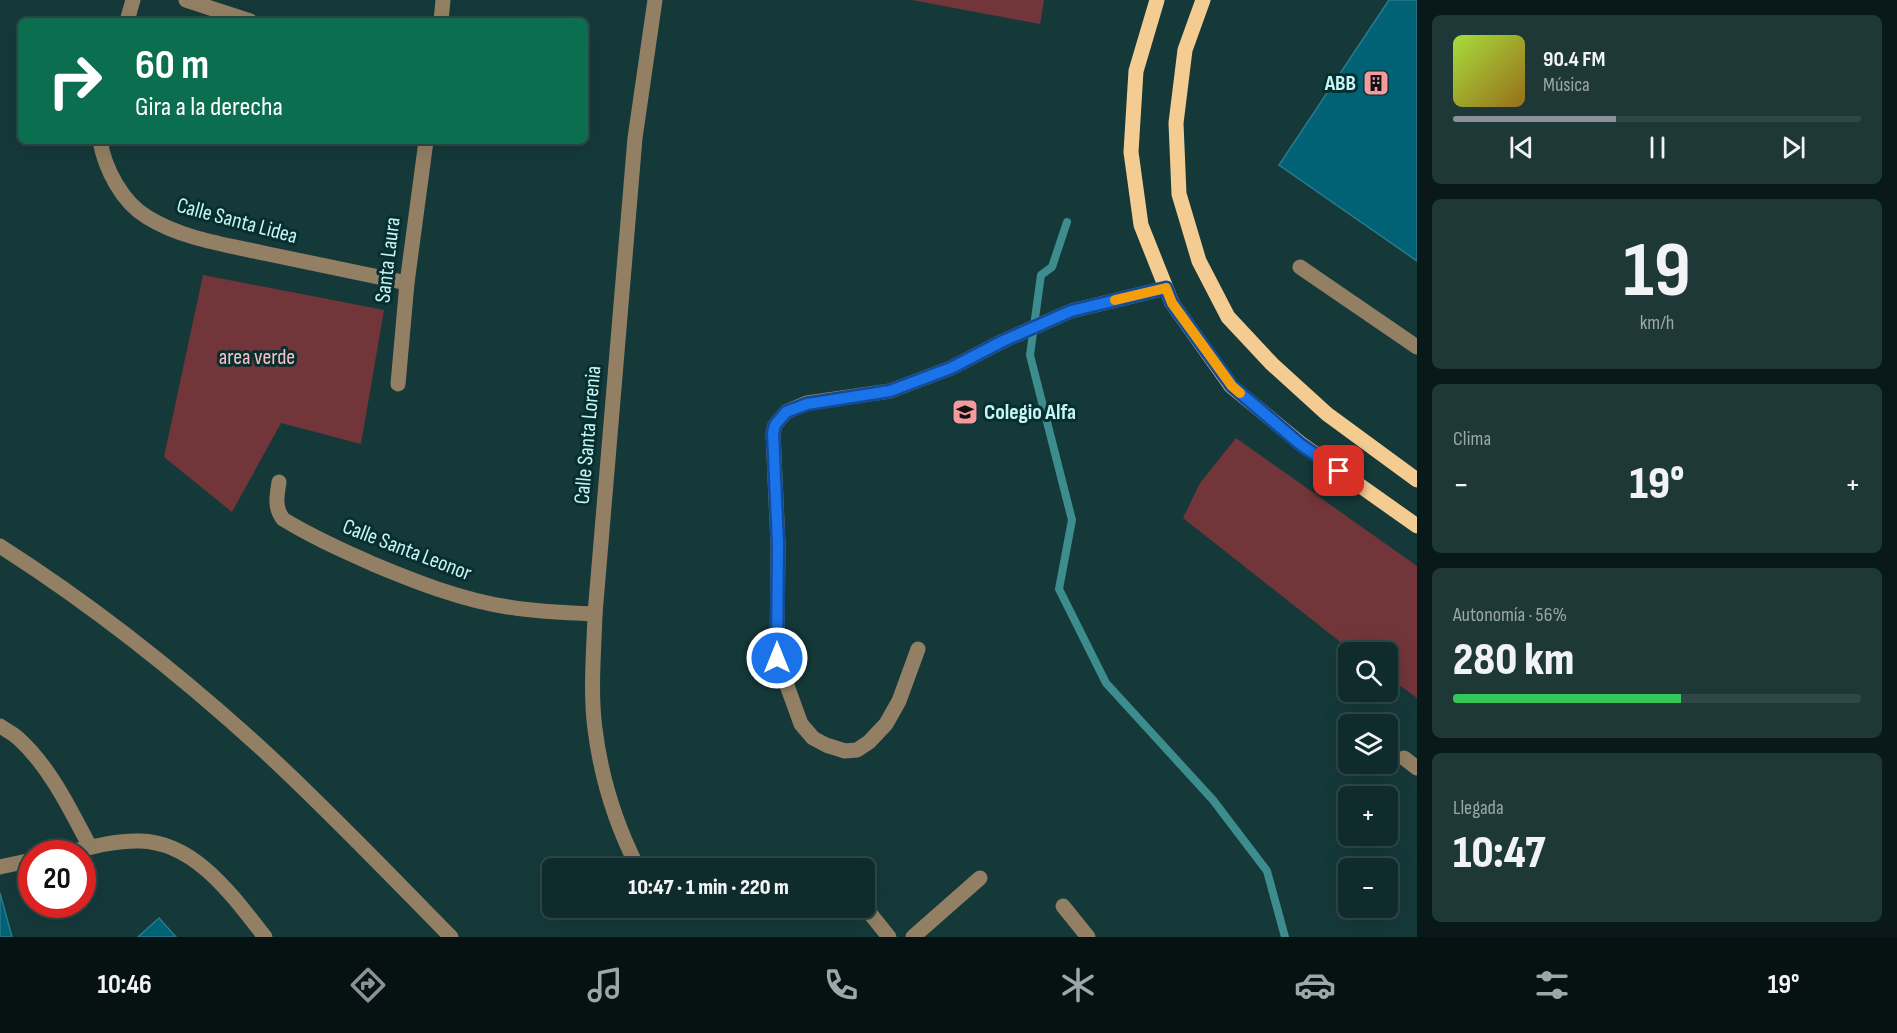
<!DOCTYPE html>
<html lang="es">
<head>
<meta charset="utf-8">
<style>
  :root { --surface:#102b2b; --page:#1e3737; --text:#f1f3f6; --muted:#9ca7a9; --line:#304747; --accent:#8c9099 }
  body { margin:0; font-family:"Sofia Sans Condensed",sans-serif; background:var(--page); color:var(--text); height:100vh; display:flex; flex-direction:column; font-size:22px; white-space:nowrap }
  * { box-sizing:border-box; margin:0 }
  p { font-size:20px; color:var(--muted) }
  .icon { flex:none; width:33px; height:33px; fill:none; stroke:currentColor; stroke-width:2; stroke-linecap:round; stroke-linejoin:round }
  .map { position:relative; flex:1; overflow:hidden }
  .side { display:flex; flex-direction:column; gap:15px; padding:15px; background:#091818; width:480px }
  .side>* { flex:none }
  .banner { position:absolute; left:18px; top:18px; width:570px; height:126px; border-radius:9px; box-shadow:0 6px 24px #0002,0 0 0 2px var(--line); background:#0b6e4f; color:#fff; overflow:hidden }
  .fabs { position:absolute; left:1338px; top:642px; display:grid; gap:12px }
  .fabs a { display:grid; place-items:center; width:60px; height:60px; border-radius:9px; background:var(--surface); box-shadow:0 6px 24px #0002,0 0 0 2px var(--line); font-size:30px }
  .speed { position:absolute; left:18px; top:840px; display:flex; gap:12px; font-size:30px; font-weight:700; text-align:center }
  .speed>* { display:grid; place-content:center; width:78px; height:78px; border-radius:50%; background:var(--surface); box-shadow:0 6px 24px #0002,0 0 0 2px var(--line); line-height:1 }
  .speed .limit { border:9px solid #d22; background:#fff; color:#111 }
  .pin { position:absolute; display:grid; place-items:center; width:51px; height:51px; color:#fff; margin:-26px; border-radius:12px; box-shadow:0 3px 9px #0006 }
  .me { position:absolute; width:66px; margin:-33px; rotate:0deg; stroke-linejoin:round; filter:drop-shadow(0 0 4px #0008) }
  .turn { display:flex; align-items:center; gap:21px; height:126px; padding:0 18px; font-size:27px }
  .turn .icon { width:78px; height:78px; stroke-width:2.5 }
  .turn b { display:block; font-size:42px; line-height:51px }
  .big { font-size:45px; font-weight:800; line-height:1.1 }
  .side .widget { flex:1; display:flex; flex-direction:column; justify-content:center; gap:9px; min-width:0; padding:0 21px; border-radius:9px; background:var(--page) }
  .side .dial { align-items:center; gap:0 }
  .dial b { font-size:78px; line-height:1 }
  .song { display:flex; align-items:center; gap:18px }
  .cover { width:72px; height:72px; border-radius:9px; background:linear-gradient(135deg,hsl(80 70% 55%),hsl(40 70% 35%)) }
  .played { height:6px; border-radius:3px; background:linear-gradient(90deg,var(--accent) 40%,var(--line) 40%) }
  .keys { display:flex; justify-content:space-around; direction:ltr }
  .heat { display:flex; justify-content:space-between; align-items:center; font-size:33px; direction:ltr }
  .charge { height:9px; border-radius:4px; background:linear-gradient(90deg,#34c759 56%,var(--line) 0) }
  .trip { position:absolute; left:542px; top:858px; width:333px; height:60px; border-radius:9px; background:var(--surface); box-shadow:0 6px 24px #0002,0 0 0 2px var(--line); font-weight:800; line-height:60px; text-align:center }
  .menu { display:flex; height:96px; justify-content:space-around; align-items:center; background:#061111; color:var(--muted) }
  .menu .icon { width:42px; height:42px }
  .menu .on { color:var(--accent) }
  .menu b { font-size:27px; color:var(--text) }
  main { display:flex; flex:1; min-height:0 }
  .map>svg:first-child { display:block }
  .green { fill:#72353a }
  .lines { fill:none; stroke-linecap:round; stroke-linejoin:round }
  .stream { stroke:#3d8d8e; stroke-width:8 }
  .building { fill:#006274; stroke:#297a8d; stroke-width:1.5 }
  .minor { stroke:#938064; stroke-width:15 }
  .major { stroke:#f4cc92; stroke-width:15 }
  .route-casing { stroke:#114b97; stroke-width:15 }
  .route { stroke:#1a73e8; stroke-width:10 }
  .slow { stroke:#f59e0b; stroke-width:10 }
  .labels { text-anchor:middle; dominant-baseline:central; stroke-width:6; stroke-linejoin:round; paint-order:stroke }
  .poi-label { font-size:22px; font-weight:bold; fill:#c4f6f6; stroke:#092e2f; text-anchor:end }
  .street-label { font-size:22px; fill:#c4f6f6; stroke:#092e2f }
  .park-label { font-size:22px; fill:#f8c1c3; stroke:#092e2f }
</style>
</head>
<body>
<main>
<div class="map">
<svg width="1417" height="937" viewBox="0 0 1417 937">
  <rect width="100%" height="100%" fill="#153939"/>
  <!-- green -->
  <g class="green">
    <path d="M912,0H1044L1040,24Z"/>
    <path d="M203,275L384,310L361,444L281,423L232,512L164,457Z"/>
    <path d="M1236,438L1417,566V698L1388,677V652H1353L1183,518L1200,483Z"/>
  </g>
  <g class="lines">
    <!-- stream -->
    <path class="stream" d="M1067,222L1052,267L1041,275L1030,355L1072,520L1059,589L1106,683L1213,800L1267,871L1285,937"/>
  </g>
  <!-- building -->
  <g class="building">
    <path d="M1389,0H1417V261L1279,165Z"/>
    <path d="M0,893L12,937H0Z"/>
    <path d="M159,918L176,937H138Z"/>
  </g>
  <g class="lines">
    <!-- minor -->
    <g class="minor">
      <path d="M186,0L250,21"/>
      <path d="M127,21L133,0"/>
      <path d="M441,21L443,0"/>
      <path d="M100,141C105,169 122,202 147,217C182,239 228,245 268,254C315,264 361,273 407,283"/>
      <path d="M1300,267L1417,347"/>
      <path d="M398,384L407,283L426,141"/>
      <path d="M279,482C277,496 274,507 283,519C312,537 342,550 373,564C416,582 462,600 508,607C537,612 566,613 595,614"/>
      <path d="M0,546C94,606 181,675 263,750C328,810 389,874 451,937"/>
      <path d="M918,649L899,701L886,724L869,742L857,750L845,751L826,745L813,738L801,724L777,658L778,544L773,433L775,425L786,412L807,403L890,391L951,368L1003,341L1071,311L1166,288"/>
      <path d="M0,726C6,730 14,734 19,739C50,767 71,811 90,847"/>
      <path d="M1404,758L1417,768"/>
      <path d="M62,854C88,848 114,840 140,841C196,842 234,898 265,937"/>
      <path d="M0,867L32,860"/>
      <path d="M833,867L834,868"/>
      <path d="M638,868C616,825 601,777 595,729C590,691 594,651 595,614L635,138L655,0"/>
      <path d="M864,906L889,937"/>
      <path d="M1063,906L1088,937"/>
      <path d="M913,937L980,878"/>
    </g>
    <!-- major -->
    <g class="major">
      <path d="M1157,0L1136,71L1131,152L1141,225L1172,303L1231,386L1300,443L1417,526"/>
      <path d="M1203,0L1185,50L1176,123L1179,194L1199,261L1228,317L1272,364L1327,414L1417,480"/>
    </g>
  </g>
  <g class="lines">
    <!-- route casing -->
    <g class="route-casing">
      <path id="route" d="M777,658L778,544L773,433L775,425L786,412L807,404L890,391L951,368L1003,341L1071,311L1166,288L1172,303L1232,386L1300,444L1339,471"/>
    </g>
    <!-- route -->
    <use href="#route" class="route"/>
    <!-- slow -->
    <path class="slow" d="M1115,300L1166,288L1172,303L1232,386L1240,393"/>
  </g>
  <!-- icons -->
  <defs>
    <g id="building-square" transform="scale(1.35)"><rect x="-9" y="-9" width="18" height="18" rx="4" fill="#f49b9f" stroke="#092e2f"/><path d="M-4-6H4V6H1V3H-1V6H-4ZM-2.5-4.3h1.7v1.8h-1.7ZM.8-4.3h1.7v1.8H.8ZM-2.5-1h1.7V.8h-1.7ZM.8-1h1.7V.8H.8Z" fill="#111"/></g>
    <g id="school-square" transform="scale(1.35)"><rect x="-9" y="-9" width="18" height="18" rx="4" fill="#f49b9f" stroke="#092e2f"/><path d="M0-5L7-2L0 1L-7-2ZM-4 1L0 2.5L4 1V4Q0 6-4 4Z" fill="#111"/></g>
  </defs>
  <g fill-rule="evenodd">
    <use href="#building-square" x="1376" y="83"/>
    <use href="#school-square" x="965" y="412"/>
  </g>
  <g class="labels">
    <!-- poi labels -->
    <g class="poi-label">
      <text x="1356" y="83">ABB</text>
      <text x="984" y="412" text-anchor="start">Colegio Alfa</text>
    </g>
    <!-- street labels -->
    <g class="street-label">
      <text transform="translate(237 221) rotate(15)">Calle Santa Lidea</text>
      <text transform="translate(388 260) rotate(-83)">Santa Laura</text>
      <text transform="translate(588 435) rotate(-85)">Calle Santa Lorenia</text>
      <text transform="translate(407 550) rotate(21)">Calle Santa Leonor</text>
    </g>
    <!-- park labels -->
    <g class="park-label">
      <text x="257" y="357">area verde</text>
    </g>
  </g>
</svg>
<div class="fabs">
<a><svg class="icon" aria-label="search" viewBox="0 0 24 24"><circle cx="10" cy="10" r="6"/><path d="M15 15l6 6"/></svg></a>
<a><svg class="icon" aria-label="layers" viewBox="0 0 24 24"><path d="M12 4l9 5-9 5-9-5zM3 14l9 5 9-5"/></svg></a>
<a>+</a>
<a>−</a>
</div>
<div class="speed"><div class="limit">20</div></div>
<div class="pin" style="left:1339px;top:471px;background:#d93025"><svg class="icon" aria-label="arrive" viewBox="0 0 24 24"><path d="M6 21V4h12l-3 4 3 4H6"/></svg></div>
<svg class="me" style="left:777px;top:658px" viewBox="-20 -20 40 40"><circle r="17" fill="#1a73e8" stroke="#fff" stroke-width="3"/><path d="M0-11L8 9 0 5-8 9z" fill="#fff"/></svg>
<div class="trip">10:47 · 1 min · 220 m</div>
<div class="banner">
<div class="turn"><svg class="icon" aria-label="right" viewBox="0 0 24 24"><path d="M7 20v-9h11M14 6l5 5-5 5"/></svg><div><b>60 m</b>Gira a la derecha</div></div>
</div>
</div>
<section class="side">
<div class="widget">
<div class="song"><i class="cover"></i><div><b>90.4 FM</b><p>Música</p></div></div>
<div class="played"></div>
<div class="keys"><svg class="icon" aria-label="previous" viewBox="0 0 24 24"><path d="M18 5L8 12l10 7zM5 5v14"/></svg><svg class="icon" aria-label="pause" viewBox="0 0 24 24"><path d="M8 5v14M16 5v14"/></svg><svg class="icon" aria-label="next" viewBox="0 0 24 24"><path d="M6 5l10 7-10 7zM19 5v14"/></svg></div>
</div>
<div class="widget dial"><b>19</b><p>km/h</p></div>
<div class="widget"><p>Clima</p>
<div class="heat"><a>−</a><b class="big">19°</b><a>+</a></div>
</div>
<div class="widget"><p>Autonomía · 56%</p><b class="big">280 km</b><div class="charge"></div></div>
<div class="widget"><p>Llegada</p><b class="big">10:47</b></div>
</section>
</main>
<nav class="menu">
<b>10:46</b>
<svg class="icon on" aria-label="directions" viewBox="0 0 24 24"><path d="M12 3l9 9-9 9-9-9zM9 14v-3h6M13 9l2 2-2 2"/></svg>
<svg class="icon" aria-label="music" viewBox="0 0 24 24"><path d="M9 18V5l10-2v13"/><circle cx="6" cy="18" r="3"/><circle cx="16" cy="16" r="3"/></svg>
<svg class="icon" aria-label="phone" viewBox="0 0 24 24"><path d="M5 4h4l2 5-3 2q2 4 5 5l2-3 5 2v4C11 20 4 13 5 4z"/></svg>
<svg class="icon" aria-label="climate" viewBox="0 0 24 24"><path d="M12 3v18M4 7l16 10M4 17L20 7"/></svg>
<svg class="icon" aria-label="car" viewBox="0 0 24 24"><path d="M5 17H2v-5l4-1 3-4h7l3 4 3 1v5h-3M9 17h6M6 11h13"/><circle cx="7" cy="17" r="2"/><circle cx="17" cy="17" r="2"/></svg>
<svg class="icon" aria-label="filters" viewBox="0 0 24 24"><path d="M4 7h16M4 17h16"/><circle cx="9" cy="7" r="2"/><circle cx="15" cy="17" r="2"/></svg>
<b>19°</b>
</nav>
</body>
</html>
